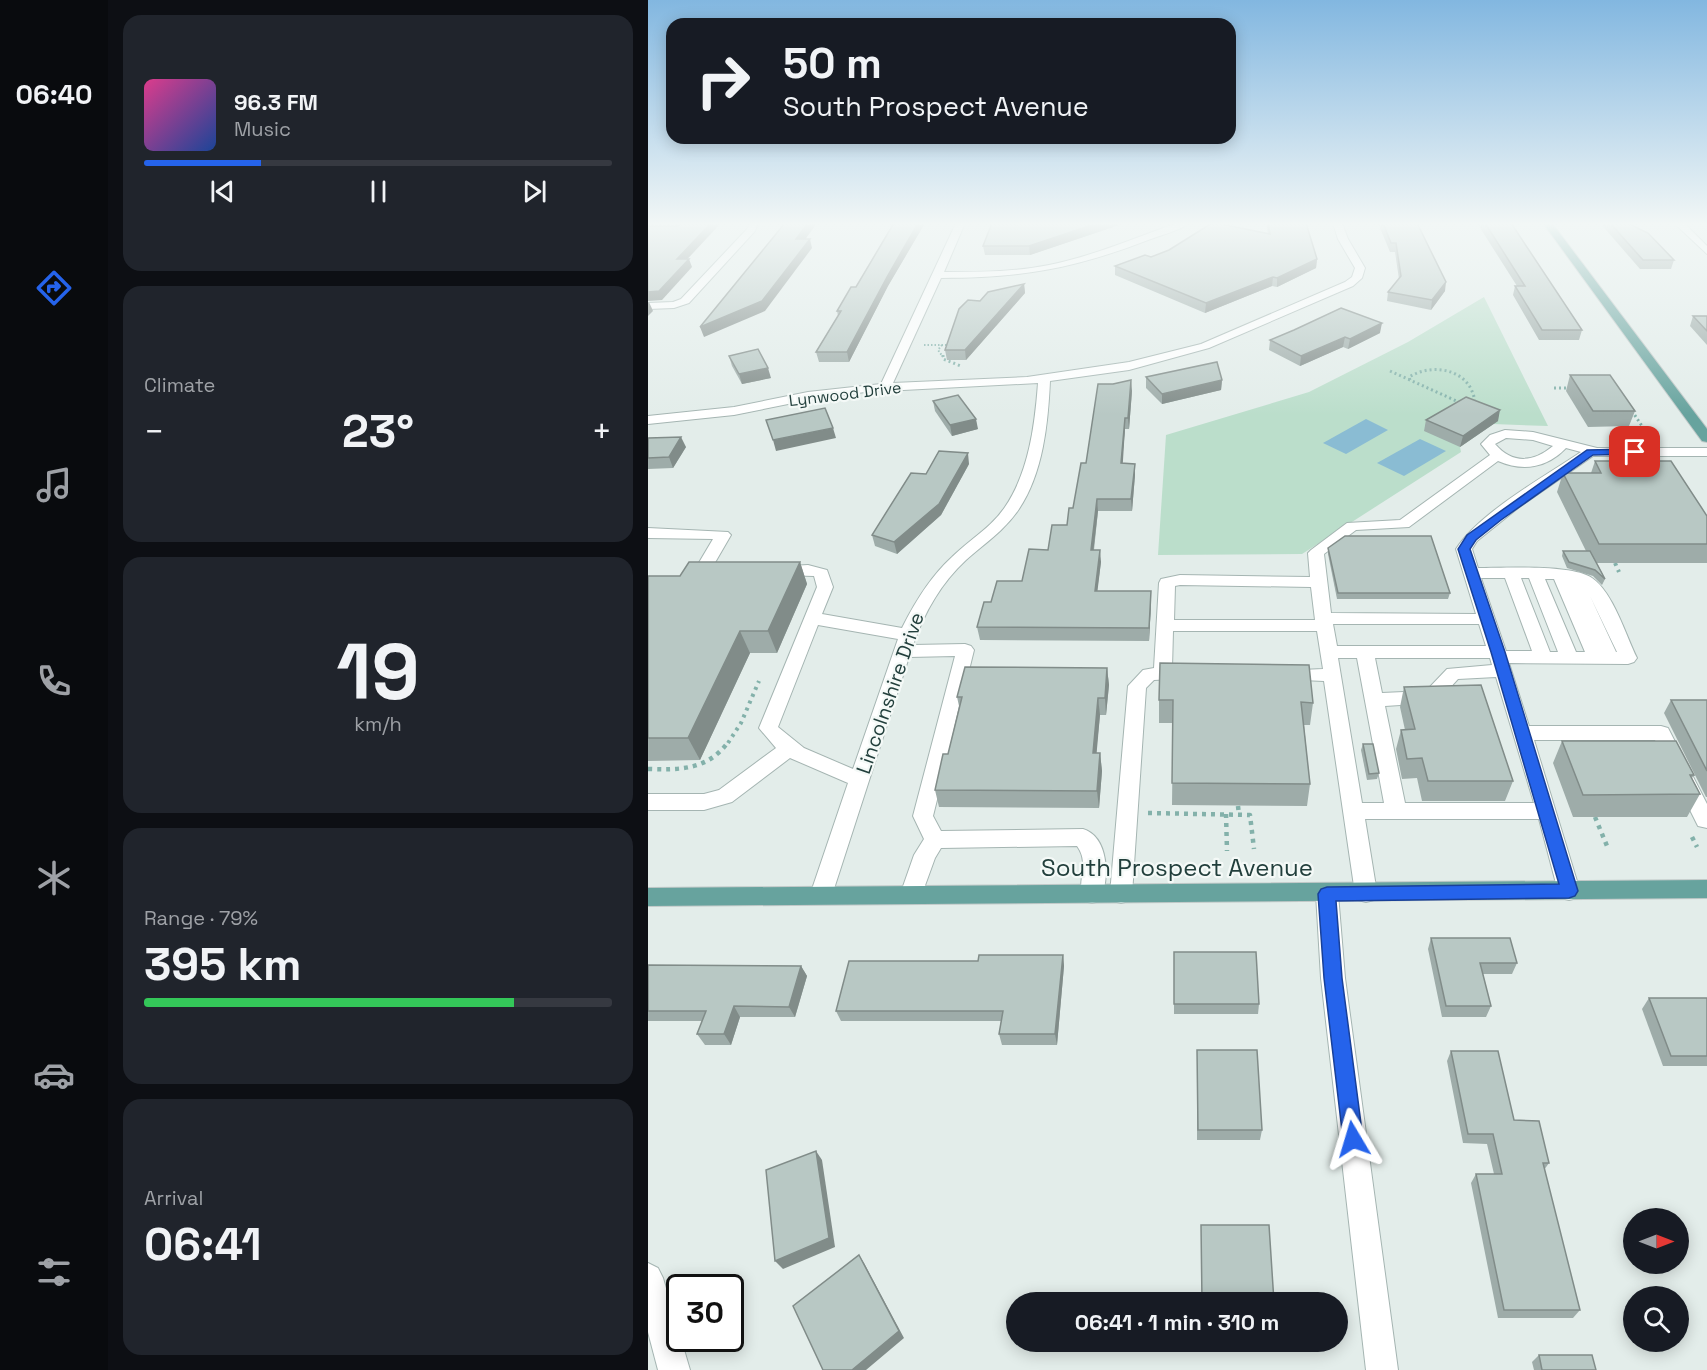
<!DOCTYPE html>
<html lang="en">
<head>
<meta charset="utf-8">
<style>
  :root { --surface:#171b24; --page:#20242c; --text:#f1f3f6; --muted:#9ea1a6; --line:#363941; --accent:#2563eb }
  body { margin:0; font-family:"Space Grotesk",sans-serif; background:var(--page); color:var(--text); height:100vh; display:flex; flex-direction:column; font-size:22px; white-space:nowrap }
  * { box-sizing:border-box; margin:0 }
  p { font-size:20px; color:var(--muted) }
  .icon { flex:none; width:33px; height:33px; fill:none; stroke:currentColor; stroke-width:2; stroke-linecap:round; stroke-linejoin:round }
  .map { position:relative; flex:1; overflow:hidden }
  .details { display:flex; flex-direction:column; gap:15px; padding:15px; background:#0d0f14; width:540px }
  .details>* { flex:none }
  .top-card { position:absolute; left:18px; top:18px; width:570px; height:126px; border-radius:18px; box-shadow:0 3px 15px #0003; background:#171b24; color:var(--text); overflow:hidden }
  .needle { width:39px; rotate:90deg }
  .controls { position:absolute; left:975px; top:1208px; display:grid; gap:12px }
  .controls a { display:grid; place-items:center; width:66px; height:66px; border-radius:50%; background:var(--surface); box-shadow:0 3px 15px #0003; font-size:30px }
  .speed { position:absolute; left:18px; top:1274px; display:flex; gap:12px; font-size:30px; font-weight:700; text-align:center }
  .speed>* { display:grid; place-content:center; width:78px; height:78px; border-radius:50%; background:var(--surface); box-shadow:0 3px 15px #0003; line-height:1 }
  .speed .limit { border:3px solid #111; border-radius:9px; background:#fff; color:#111 }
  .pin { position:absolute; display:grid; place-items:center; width:51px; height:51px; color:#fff; margin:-26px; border-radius:12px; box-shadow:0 3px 9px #0006 }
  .me { position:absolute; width:66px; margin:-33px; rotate:353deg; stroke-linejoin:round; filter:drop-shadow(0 0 4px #0008) }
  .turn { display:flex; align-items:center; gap:21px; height:126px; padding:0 18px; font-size:27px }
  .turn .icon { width:78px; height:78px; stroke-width:2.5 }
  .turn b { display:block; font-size:42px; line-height:51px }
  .big { font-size:45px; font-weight:700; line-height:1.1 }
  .details .tile { flex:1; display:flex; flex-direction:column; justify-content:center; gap:9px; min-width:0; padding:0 21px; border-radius:18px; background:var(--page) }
  .details .dial { align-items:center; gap:0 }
  .dial b { font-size:78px; line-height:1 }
  .song { display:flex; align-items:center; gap:18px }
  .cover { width:72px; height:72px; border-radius:9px; background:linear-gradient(135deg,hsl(330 70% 55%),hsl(220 70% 35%)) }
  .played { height:6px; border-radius:3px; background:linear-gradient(90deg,var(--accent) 25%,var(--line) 25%) }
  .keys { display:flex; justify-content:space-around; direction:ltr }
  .heat { display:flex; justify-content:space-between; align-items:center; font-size:33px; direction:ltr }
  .charge { height:9px; border-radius:4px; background:linear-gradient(90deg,#34c759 79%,var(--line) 0) }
  .trip { position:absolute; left:358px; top:1292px; width:342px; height:60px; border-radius:30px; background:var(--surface); box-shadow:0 3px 15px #0003; font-weight:700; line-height:60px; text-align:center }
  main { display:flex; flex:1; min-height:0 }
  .tabs { display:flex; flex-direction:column; width:108px; justify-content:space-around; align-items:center; background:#090b0e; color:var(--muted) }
  .tabs .icon { width:42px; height:42px }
  .tabs .on { color:var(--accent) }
  .tabs b { font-size:27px; color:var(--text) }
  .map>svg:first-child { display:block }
  .green { fill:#bbdecb }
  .water { fill:#8abcd3 }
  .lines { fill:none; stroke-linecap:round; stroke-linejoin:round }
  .minor-casing { stroke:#a5b5b2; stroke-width:2 }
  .major-casing { stroke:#c1c9c8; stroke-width:2 }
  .path-far3 { stroke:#83b1aa; stroke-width:2; stroke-dasharray:1.5 2; stroke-linecap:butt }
  .path-far2 { stroke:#83b1aa; stroke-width:3; stroke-dasharray:2 3; stroke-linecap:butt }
  .path-far1 { stroke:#83b1aa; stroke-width:4; stroke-dasharray:3 4.5; stroke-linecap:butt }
  .path { stroke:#83b1aa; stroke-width:4.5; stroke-dasharray:4 5; stroke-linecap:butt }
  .minor { fill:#fff; fill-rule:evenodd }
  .major { fill:#67a39e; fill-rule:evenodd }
  .wall { fill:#9eaca9 }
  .shaded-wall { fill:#818c89 }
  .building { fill:#b8c8c4; stroke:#818c89; stroke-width:1.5 }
  .route { fill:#2563eb; stroke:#184099; stroke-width:1.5 }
  .labels { text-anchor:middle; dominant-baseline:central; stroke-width:4.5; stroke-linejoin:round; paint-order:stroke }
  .far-street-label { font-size:16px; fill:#223f3c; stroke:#f4f9f7 }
  .street-label { font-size:20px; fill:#223f3c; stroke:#f4f9f7 }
  .near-street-label { font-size:24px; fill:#223f3c; stroke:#f4f9f7 }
</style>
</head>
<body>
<main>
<nav class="tabs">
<b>06:40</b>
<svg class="icon on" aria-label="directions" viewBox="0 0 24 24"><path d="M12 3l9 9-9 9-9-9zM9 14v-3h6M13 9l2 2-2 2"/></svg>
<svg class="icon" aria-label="music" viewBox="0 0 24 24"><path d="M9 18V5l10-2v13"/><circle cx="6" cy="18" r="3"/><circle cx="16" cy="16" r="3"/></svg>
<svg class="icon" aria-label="phone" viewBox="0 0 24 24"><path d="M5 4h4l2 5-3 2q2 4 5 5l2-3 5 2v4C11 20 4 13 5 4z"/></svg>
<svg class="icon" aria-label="climate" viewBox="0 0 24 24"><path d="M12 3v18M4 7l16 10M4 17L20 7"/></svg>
<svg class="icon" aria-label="car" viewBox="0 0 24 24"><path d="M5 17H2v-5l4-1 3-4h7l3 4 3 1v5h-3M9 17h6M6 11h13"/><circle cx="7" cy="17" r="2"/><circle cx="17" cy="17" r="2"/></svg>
<svg class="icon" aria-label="filters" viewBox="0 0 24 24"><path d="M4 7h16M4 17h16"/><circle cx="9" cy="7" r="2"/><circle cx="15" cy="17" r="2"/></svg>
</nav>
<section class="details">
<div class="tile">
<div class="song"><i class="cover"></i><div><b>96.3 FM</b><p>Music</p></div></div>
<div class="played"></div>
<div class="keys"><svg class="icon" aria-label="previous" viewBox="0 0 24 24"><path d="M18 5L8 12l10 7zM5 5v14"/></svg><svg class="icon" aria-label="pause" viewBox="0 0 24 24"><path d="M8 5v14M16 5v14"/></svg><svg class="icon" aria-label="next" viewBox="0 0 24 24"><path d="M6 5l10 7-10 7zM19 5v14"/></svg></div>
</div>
<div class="tile"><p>Climate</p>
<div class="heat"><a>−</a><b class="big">23°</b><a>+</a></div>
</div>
<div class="tile dial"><b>19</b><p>km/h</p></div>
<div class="tile"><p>Range · 79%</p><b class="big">395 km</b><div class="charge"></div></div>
<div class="tile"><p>Arrival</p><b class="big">06:41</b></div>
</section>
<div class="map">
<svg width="1059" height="1370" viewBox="0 0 1059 1370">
  <rect width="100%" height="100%" fill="#e3edea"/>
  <!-- green -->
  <path class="green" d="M836,297L900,426L845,424L812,447L813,452L654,554L510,555L518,435L661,392L760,342Z"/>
  <!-- water -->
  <g class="water">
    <path d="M718,419L740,430L698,454L675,443Z"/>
    <path d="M772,439L798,451L756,476L729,463Z"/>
  </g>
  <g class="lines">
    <!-- minor casing -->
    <g class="minor-casing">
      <g id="minor">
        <path d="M101,223H110L107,231L41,303L26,308L0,309V303L25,302L33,299L100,228Z"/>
        <path d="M308,223H317L296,272C331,272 367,272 401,265C445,256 487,238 529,223H542C531,231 513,235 500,240C425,269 373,278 293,278L245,383L379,377L481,362L553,344L697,282L704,277L707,268L690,239L685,223H694L700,239L717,268L714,278L705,286L561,348L481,370L402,381C400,424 395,473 371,509C357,530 336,544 318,560C293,583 276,613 265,645L317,644L323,646L326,650L285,816L293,831L435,829C461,837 462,879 452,901L444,903L436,901C427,882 443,865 429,846L293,848L287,858L271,902L263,904L255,902L252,895L266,855L276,839L265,816L307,656L261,657L184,895L181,902L173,904L165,902L162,895L200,783L142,758L84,802L56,810H0V794H56L71,790L128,748L111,728L169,587L166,576L131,575L123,570L125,567L160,565L179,570L185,587L174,614L254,628C267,602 282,577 304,557C321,540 344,527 357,507C381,472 387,424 390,383L217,392L160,400L86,415L0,424V416L86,407L160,392L233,384ZM170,625L250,639L205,769L156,748L130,727Z"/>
        <path d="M1026,223H1036L1059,246V254Z"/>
        <path d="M857,430L885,432L949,448H1059V456H945L870,508L829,541L824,549L830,568C856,568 924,564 944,578C965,592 978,636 989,658L986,662L980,664L861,663L881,726H1013L1020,728L1059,804V828L1050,826L1007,740H886L932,891L929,898L921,900L913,898L910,891L891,819H717L729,893L726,900L718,902L710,900L707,893L676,681L632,679L629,675L632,671L675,669L669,631H525L524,668L542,670L545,674L542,678L506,680L498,688L484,894L481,901L473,903L465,901L462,894L480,686L495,670L506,668L511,583L513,579L532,575L662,577L660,553L663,550L699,523L752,520L842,455L833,444L842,435ZM858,438L885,440L905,446C886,462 865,465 847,444ZM918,448L933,452C896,477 832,512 808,549L828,614L683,613L676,554L708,530L761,527L850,461C875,472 899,468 918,448ZM833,578H857L884,651H858ZM873,578H881L910,652H902ZM897,579H906L937,652H928ZM532,585L663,587L667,620H526L527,586ZM942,596L969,652H968ZM685,624H831L838,646H689ZM690,658H709L736,803H714ZM727,658H842L844,665L799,669L778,691L734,693ZM848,677L886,803H757L737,706L783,703L789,702L810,679Z"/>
        <path d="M0,528L80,532L83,535L65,566L73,568L75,571C69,578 52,578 46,571L65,539L0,538Z"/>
        <path d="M679,885L687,887L690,894L697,978L750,1370H718L673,978L668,894L671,887Z"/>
        <path d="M0,1263L10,1268L15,1278L42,1370H10L0,1332Z"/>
      </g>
    </g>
    <!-- major casing -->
    <g class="major-casing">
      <g id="major">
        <path d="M895,223H904L1059,429V442L1054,441Z"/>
        <path d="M1059,880V898L0,906V888Z"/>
      </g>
    </g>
    <!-- path-far3 -->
    <g class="path-far3">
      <path d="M276,345H301"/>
      <path d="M294,345L290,350L295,357"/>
    </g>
    <!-- path-far2 -->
    <g class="path-far2">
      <path d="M295,355V359L313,366"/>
      <path d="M742,371L813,403"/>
      <path d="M762,380L761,377C787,361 826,371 827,405"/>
      <path d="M906,388H921"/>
      <path d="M984,411L1000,435"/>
    </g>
    <!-- path-far1 -->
    <g class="path-far1">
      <path d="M967,563L971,572"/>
      <path d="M80,743L93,723L111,681"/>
    </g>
    <!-- path -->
    <g class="path">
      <path d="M0,769C33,770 60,770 81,741"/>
      <path d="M590,806L591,815"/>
      <path d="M500,813L602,815L606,849"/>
      <path d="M578,814L579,851"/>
      <path d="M947,817L959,846"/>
      <path d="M1044,837L1049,847"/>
    </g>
    <!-- minor -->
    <use href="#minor" class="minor"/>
    <!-- major -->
    <use href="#major" class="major"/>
  </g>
  <!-- wall -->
  <g class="wall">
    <path d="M242,223H277L240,286L201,362H171L168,352L190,316L189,311L208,287L244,225H242Z"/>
    <path d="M477,223L382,255H337L335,246Z"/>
    <path d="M618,223H658L669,259L668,268L629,287L624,286L557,313L467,275V266L503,257L620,234Z"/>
    <path d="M730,223H769L797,291L783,310L739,301L740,292L751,279L747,252H742Z"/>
    <path d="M829,223H863L934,330L931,340H891L865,295L867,286H869Z"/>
    <path d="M952,223H979L1026,260L1023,269H992Z"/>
    <path d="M376,284L377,293L318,360H299L297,350Z"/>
    <path d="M1045,316H1059V345L1042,326Z"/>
    <path d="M732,333L700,349L695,347L652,366L621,350L622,340Z"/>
    <path d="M81,356L123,378L94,384L84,366Z"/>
    <path d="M922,375L987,411L981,426L940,427L918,391Z"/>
    <path d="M498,377L574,380L573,390L514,404L498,388Z"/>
    <path d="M484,391L481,429H477L474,463L487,475L484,511H450L446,550L453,562L449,591L503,603L501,641L332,640L329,627L343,602L374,581L419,525L425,508Z"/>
    <path d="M285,401L330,429L304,436L287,411Z"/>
    <path d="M778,420L850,421L812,447L776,431Z"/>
    <path d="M0,438L38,447L25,468L0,469Z"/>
    <path d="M947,461L1059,516V563H949L957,579L954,585L945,576L919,568L914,556L915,551H938L909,492L915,473H943Z"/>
    <path d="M321,464L293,515L249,554L227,546L224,535L278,474Z"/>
    <path d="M680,548L802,593L800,599H689L680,554Z"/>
    <path d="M152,562L159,584L129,653H102L52,760L0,761V576H32Z"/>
    <path d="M459,668L461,685L458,715H452L448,753H452L454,771L451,808L291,807L287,790L300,754L311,706L309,697Z"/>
    <path d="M756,687L865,781L857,801H774L769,778L754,779L748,749L753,730H757L752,707Z"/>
    <path d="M511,700L665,703L662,725H656L662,784L659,806L524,805L525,723H511Z"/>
    <path d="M1023,700H1059V797H1058L1016,713Z"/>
    <path d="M914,741L1046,775L1044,778L1052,794L1039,817H925L905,763Z"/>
    <path d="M715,744L731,773L729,779L719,780L713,750Z"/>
    <path d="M783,938L869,963L864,974H835L843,1006L838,1017H794L780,949Z"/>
    <path d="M526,952L611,1004L610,1014H526Z"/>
    <path d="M415,955L416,966L409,1045H354L351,1034L353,1021H193L188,1011L330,961Z"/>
    <path d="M0,965L153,966L159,976L147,1017H92L83,1045H57L49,1034L54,1021H0Z"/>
    <path d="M1001,998H1059V1066H1015L994,1009Z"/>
    <path d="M549,1050L614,1130L612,1140H549Z"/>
    <path d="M803,1051L866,1120L901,1163L896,1170L932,1310L925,1318H850L823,1183L828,1174H846L839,1144L815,1143L799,1061Z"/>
    <path d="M891,1355L948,1370H886L884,1362Z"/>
  </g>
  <!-- shaded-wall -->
  <g class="shaded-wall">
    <path d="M63,223H73L32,267L29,259Z"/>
    <path d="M160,223H169L151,248L148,239Z"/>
    <path d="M270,223H277L240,286L201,362L199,352L239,277Z"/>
    <path d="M450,223H477L382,255L381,246Z"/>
    <path d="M162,239L164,248L117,311L56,337L52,327Z"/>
    <path d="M41,259L44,267L14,300L0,301V292Z"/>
    <path d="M669,259L668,268L629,287V278Z"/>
    <path d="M625,277L624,286L557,313L558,303Z"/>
    <path d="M798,282L797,291L783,310L784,300Z"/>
    <path d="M376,284L377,293L318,360L317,350Z"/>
    <path d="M1,302L5,311L0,316V303Z"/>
    <path d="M734,323L732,333L700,349L702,339Z"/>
    <path d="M697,337L695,347L652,366L653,356Z"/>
    <path d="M120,368L123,378L94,384L91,374Z"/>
    <path d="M483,380L484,391L481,429L480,418Z"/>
    <path d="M574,380L573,390L514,404V394Z"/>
    <path d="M852,410L850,421L812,447L815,436Z"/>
    <path d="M477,418V429L474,475L473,463Z"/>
    <path d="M328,419L330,429L304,436L302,425Z"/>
    <path d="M185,428L188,438L128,451L125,440Z"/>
    <path d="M33,437L38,447L25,468L21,457Z"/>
    <path d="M320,453L321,464L293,515L249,554L246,542Z"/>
    <path d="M487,464V475L484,511L483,499Z"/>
    <path d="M449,499L450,511L444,562L443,550Z"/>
    <path d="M452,550L453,562L448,603L447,591Z"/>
    <path d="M152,562L159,584L129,653L120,631Z"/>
    <path d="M503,591V603L501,641V628Z"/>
    <path d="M92,631L102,653L52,760L40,738Z"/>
    <path d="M459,668L461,685L458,715L457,698Z"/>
    <path d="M450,698L452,715L447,771L445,753Z"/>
    <path d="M452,753L454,771L451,808L449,791Z"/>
    <path d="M415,955L416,966L409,1045L407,1034Z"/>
    <path d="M153,966L159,976L147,1017L141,1007Z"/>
    <path d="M86,1006L92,1017L83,1045L76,1034Z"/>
    <path d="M168,1151L174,1160L187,1247L135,1269L127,1261Z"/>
    <path d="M211,1255L216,1263L256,1338L218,1370H204Z"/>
  </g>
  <!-- building -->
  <g class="building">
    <path d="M33,223H63L29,259H41L11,291L0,292V226H30Z"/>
    <path d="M137,223H160L148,239H162L114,301L52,327Z"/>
    <path d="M246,223H270L239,277L199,352H168L193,311H189L203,287H208Z"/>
    <path d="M344,223H450L381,246H335Z"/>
    <path d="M564,223H568L622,234L620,223H658L669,259L629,278L625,277L558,303L467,266L497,255L503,257L521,250Z"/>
    <path d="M735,223H769L798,282L784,300L740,292L753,276L748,243H743Z"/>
    <path d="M837,223H863L934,330H894L867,286H877Z"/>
    <path d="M962,223H979L1000,233L1026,260H995Z"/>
    <path d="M376,284L317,350H297L311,309L320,300L332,301L340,292Z"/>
    <path d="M693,308L734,323L702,339L697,337L653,356L622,340L646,330Z"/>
    <path d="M1045,316H1059V331Z"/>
    <path d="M110,349L120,368L91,374L81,356Z"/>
    <path d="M569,362L574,380L514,394L498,377Z"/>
    <path d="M922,375H962L987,411H945Z"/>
    <path d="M483,380L480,418H477L473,463L487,464L483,499H449L443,550H452L447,591H503L501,628L329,627L336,602H343L349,581H374L381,549L400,550L404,525H419L421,508H425L433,463H438L450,384H465Z"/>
    <path d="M310,395L328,419L302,425L285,401Z"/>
    <path d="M818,397L852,410L815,436L778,420Z"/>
    <path d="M177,408L185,428L125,440L118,420Z"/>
    <path d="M33,437L21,457L0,458V438Z"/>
    <path d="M291,451L320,453L291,504L246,542L224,535L263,473L278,474Z"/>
    <path d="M947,461H1023L1059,516V544H951L915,473H953Z"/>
    <path d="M697,536H783L802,593H690L680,548Z"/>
    <path d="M915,551H942L957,579L947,570L921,562Z"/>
    <path d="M41,562H152L120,631H92L40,738H0V576H32Z"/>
    <path d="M512,663L661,665L665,703L653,702L662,784L524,783L525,700H511Z"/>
    <path d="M317,667L459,668L457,698H450L445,753H452L449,791L287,790L295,754H300L314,697H309Z"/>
    <path d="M833,685L865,781H780L774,758L759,759L753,730L767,729L756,687Z"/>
    <path d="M1023,700H1059V771Z"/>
    <path d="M914,741H1028L1046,775H1042L1052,794L935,795Z"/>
    <path d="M715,744H725L731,773L721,774Z"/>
    <path d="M783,938H862L869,963H832L843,1006H798Z"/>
    <path d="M526,952H608L611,1004H526Z"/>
    <path d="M331,955H415L407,1034H351L355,1011H188L201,961H330Z"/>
    <path d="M0,965L153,966L141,1007L86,1006L76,1034H49L58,1011H0Z"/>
    <path d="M1001,998H1059V1056H1023Z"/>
    <path d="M549,1050H609L614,1130H550Z"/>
    <path d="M803,1051H850L866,1120L891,1121L901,1163H895L932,1310H856L828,1174H854L845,1134H820Z"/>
    <path d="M168,1151L181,1238L127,1261L118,1170Z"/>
    <path d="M553,1225H621L626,1302H554Z"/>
    <path d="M211,1255L251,1331L204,1370H175L145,1306Z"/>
    <path d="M891,1355H944L948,1370H894Z"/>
  </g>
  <!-- sky -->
  <linearGradient id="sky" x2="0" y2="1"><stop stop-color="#82b7e0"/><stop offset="0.54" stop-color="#f2f7f6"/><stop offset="1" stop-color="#f2f7f6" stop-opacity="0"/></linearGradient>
  <rect width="1059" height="415" fill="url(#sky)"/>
  <!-- route -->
  <path class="route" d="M987,449H991V454L945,455L853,520L828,540L822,549L857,652L930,891L927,896L921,898L688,901L694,978L715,1139L712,1147L705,1150L698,1147L695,1139L676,978L670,894L673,889L679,887L911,884L843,652L810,549L819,535L939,450Z"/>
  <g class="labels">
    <!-- far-street labels -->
    <g class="far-street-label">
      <text transform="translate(197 394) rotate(-7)">Lynwood Drive</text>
    </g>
    <!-- street labels -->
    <g class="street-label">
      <text transform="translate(242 693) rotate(-71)">Lincolnshire Drive</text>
    </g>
    <!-- near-street labels -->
    <g class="near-street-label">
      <text x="529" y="867">South Prospect Avenue</text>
    </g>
  </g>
</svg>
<div class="controls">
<a><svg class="needle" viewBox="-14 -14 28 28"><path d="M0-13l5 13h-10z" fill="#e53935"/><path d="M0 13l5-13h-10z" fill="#9ea1a6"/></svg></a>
<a><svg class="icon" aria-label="search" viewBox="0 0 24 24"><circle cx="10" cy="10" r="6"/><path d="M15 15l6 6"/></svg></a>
</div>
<div class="speed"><div class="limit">30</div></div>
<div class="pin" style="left:987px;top:452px;background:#d93025"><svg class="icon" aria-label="arrive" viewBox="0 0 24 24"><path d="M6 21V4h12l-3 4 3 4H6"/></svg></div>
<svg class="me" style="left:705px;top:1139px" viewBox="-20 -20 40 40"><path d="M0-17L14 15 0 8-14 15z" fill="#2563eb" stroke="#fff" stroke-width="4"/></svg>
<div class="trip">06:41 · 1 min · 310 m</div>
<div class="top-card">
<div class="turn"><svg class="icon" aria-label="right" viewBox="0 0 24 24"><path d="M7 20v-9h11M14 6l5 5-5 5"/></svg><div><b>50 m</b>South Prospect Avenue</div></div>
</div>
</div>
</main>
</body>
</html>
